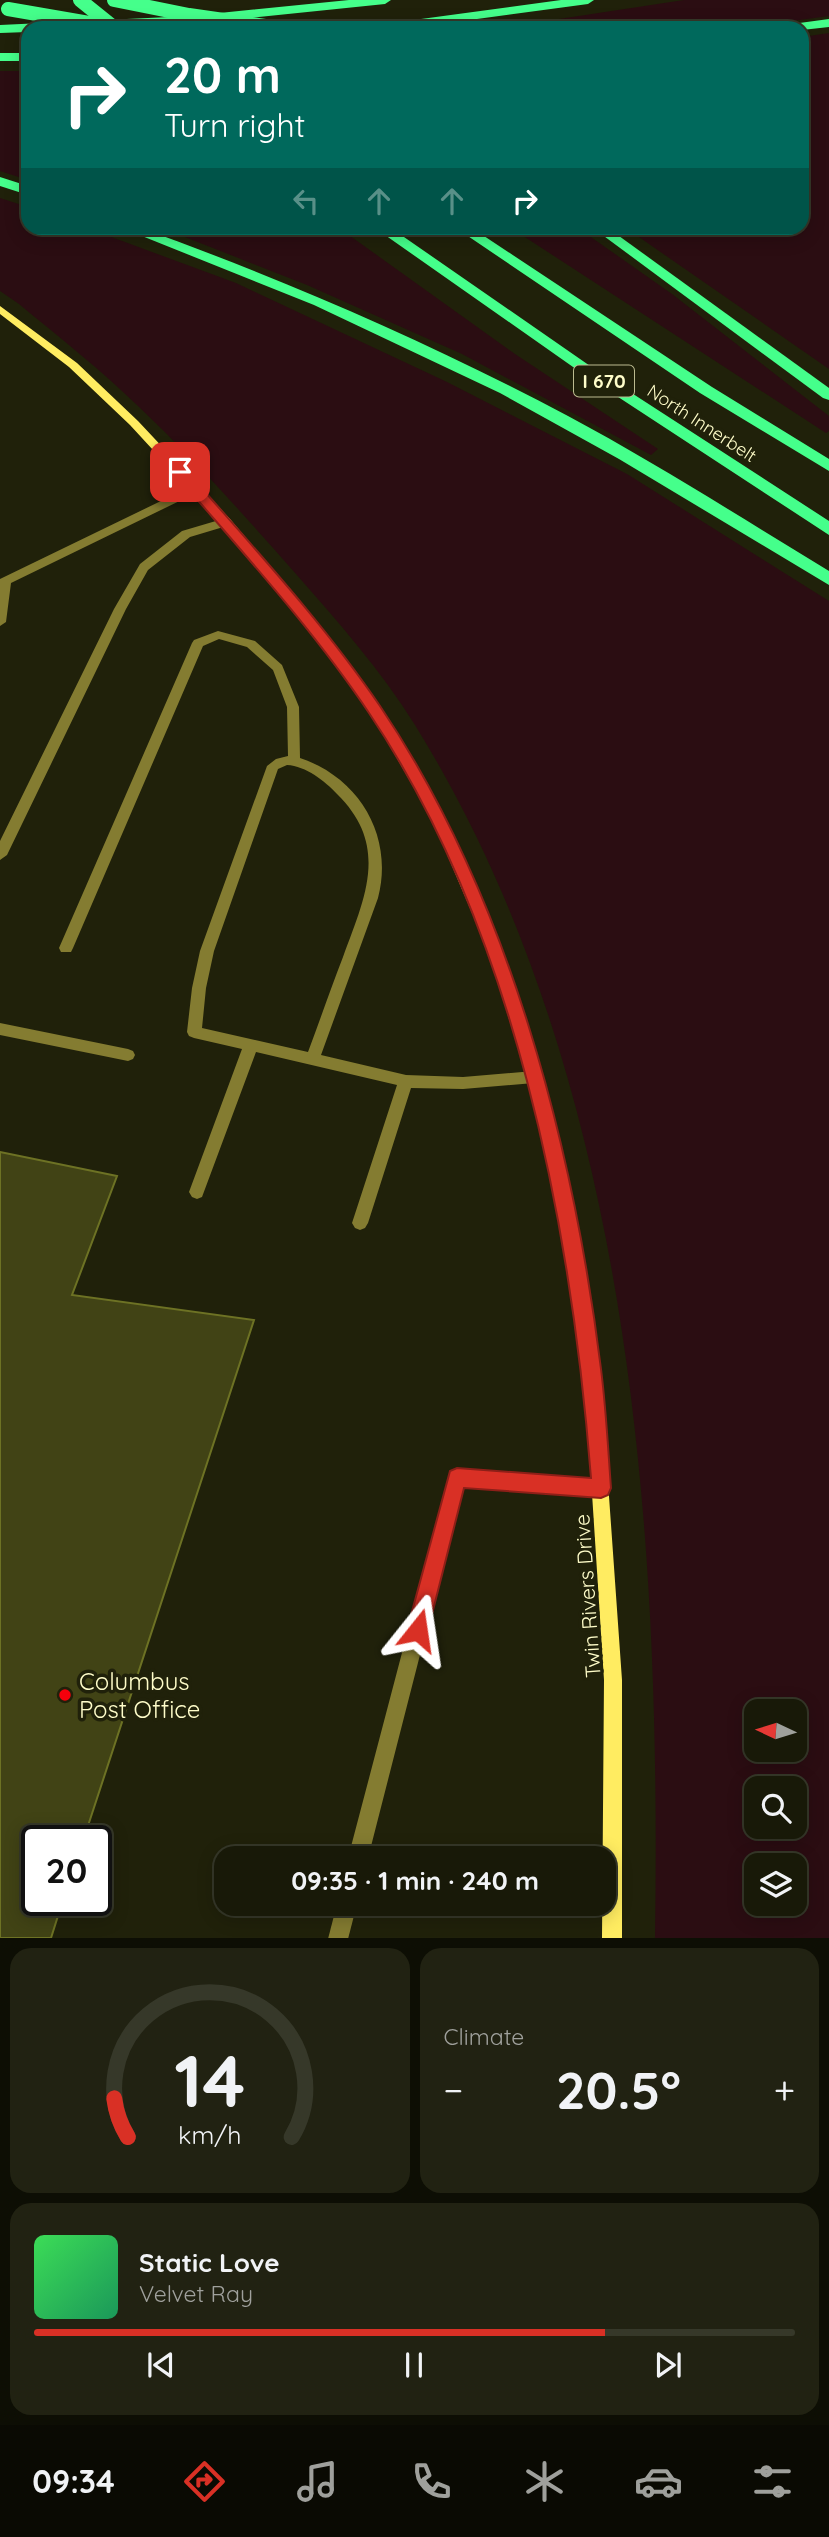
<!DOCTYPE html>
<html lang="en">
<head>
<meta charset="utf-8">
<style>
  :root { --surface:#181908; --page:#212212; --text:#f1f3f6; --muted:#9fa09c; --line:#363829; --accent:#d93025 }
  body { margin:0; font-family:Quicksand,sans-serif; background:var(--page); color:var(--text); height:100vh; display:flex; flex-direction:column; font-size:26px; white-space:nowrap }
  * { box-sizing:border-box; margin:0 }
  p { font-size:23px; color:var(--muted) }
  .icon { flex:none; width:38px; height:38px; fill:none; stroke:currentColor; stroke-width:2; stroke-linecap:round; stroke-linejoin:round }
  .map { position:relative; height:1938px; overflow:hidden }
  .panel { display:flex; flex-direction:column; gap:10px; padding:10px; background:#0d0e04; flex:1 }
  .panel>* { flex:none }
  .banner { position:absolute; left:21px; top:21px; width:788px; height:214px; border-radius:21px; box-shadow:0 4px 18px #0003,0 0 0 2px var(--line); background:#00695c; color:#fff; overflow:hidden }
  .needle { width:46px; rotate:274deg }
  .fabs { position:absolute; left:744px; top:1699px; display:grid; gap:14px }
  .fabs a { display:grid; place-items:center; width:63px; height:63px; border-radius:14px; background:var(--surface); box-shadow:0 4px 18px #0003,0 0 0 2px var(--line); font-size:35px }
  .speed { position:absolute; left:21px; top:1825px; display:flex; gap:14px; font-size:35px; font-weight:700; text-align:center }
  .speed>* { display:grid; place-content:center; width:91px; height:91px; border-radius:50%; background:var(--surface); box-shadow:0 4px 18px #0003,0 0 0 2px var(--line); line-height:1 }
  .speed .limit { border:4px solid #111; border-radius:10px; background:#fff; color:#111 }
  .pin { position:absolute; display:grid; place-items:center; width:60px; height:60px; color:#fff; margin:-30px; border-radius:14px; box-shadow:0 4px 10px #0006 }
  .me { position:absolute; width:77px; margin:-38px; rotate:15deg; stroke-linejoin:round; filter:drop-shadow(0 0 5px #0008) }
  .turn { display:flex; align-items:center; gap:24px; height:147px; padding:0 28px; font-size:32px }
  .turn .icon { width:91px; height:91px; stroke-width:2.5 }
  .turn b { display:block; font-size:49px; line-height:60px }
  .lanes { display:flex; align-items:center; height:66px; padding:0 28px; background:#0003; justify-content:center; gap:35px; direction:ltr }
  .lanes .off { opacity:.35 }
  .big { font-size:52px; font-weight:800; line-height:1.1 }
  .panel .tile { flex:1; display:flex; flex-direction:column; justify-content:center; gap:10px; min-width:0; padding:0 24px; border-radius:21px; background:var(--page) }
  .panel .dial { align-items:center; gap:0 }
  .dial svg { height:182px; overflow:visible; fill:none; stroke:var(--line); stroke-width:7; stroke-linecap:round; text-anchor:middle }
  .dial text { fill:var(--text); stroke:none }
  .song { display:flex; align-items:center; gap:21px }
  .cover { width:84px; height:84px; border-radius:10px; background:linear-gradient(135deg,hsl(130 70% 55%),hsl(150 70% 35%)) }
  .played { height:7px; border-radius:4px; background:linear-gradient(90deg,var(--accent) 75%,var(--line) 75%) }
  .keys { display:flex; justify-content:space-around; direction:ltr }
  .heat { display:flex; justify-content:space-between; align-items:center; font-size:38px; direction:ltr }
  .panel .tiles { flex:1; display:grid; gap:10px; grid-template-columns:1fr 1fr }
  .tile:last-child { grid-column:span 2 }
  .trip { position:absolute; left:214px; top:1846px; width:402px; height:70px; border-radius:21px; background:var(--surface); box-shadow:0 4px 18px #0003,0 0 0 2px var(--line); font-weight:800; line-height:70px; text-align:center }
  .tabs { display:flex; height:112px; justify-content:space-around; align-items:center; background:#0a0a03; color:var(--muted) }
  .tabs .icon { width:49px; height:49px }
  .tabs .current { color:var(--accent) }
  .tabs b { font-size:32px; color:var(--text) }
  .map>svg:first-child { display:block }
  .green { fill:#2b0d12; fill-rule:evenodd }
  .building { fill:#414315; stroke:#6d7224; stroke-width:2 }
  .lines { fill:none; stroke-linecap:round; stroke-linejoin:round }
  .service { fill:#847c31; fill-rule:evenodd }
  .secondary { fill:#ffec61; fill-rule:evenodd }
  .motorway { fill:#45ff8b; fill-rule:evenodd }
  .motorway-bridge { stroke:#45ff8b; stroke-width:14 }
  .route { fill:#d93025; stroke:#8d1f18; stroke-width:2 }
  .poi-dot { fill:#f5000b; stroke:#20210a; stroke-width:2.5 }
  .labels { text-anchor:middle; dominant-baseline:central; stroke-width:7; stroke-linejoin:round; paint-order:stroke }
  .far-street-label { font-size:18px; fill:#fffdca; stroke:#20210a }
  .shield { fill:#20210a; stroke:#bcbb90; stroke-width:2 }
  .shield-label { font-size:19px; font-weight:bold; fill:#fffdca }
  .street-label { font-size:21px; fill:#fffdca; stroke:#20210a }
  .near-poi-label { font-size:24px; fill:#fffdca; stroke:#20210a; text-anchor:start }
</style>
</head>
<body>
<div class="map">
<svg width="829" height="1939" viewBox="0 0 829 1939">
  <rect width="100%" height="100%" fill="#20210a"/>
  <!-- green -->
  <g class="green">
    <path d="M684,0H829V16L739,28H500Z"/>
    <path d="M829,33V369L626,228H802V37Z"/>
    <path d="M0,71H28V180L0,171Z"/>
    <path d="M0,198L28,207V228H87L236,283L447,382L627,474L829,601V1938H655C661,1536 633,1076 415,725C381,670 338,622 296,574C245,516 194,459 138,406C101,370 59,337 19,304L0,291ZM756,1712H794V1750H756ZM756,1788H794V1827H756ZM756,1866H794V1904H756Z"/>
    <path d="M162,228H339L515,354L658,449L651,455L462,354L307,285Z"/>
    <path d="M511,228H578L672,294L829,416V431L826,433Z"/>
  </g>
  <!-- building -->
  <path class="building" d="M0,1152L117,1176L72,1295L254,1320L83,1841H37V1900H63L51,1938H0Z"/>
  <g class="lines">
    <!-- service -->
    <g class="service">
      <path d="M196,484L202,488L200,491L11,583L6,622L0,626V579Z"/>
      <path d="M226,518L232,522L230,525L190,537L148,570L126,609L7,855L0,860V841L114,609L140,564L182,531Z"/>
      <path d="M218,631L255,641L282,665L299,707L300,758C360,778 394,837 378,898L321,1055L406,1075L463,1077L534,1071L539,1073L541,1077L539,1081L534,1083L463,1089L411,1088L368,1223L365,1228L360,1230L355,1228L352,1223L397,1085L256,1052L202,1197L197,1199L192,1197L189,1192L242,1049L194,1038L189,1036L187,1032L192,988L200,951L267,766L276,759L288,756L287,707L273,670L247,647L219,639L203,646L73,948L71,952H61L59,948L192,643L194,640ZM287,765C306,766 325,781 337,794C390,846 365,897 343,957C331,988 320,1020 308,1052L202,1028L206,988L214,951L278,769Z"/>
      <path d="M0,1023L128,1049L133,1051L135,1055L133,1059L128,1061L0,1035Z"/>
      <path d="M457,1469L601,1479L607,1482L610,1488L607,1494L601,1497L463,1487L368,1858H348L448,1478L451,1472Z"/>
      <path d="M337,1904H357L348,1939H328Z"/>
    </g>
    <!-- secondary -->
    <path class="secondary" d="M0,306L77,363L138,421L230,519L334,643L380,709L443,814L501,948L541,1077L573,1203L600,1369L622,1680V1939H602L604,1680L584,1369L557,1203L527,1077L487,948L432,819L372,715L326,649L222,525L130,425L69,367L0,314Z"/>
    <!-- motorway -->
    <g class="motorway">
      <path d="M349,0H391L385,4L190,24L28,28V32L0,33V25L190,16Z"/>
      <path d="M561,0H594L588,4L411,28H378L384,24Z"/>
      <path d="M829,19V27L802,30V28H786L792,24Z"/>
      <rect x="0" y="53" width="28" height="8"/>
      <path d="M0,177L28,186V195L0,186Z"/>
      <path d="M122,228H141C288,281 430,343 568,416C658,464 743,519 829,571V585L619,459L500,393L314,305Z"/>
      <path d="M375,228H391L593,368L829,521V535L583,374Z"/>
      <path d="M456,228H472L712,387L829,459V471L700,393Z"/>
      <path d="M593,228H608L829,388V400L823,398Z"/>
    </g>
    <!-- motorway-bridge -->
    <g class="motorway-bridge">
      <path d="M80,0L111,25"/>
      <path d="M114,0L189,15L279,28"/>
      <path d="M8,9L118,28"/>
    </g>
  </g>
  <!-- route -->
  <path class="route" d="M180,468L185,469C252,546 322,621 380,706C508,896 573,1143 601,1369C606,1408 608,1448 611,1488L608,1495L601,1498L464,1488L428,1630L425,1637L418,1640L410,1637L407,1630L450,1471L457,1468L591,1478C571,1222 514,929 369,713C312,628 242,552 176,475V469Z"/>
  <!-- markers -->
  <circle class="poi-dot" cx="65" cy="1695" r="7"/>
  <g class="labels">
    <!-- far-street labels -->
    <g class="far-street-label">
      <text transform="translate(702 423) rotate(33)">North Innerbelt</text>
    </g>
    <!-- shield labels -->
    <rect class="shield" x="574" y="365.5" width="60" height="31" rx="5"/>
    <g class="shield-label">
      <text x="604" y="381">I 670</text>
    </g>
    <!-- street labels -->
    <g class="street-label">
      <text transform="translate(587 1596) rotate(-94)">Twin Rivers Drive</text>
    </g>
    <!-- near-poi labels -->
    <g class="near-poi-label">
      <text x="79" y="1681">Columbus<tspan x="79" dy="28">Post Office</tspan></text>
    </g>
  </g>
</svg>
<div class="fabs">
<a><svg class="needle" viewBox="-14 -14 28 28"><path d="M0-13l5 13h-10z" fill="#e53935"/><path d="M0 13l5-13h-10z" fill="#9fa09c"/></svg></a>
<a><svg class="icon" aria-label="search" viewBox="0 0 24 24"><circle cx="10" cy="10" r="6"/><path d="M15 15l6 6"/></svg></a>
<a><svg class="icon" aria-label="layers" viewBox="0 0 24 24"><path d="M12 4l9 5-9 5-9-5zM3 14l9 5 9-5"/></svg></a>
</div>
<div class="speed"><div class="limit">20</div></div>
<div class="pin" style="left:180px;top:472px;background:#d93025"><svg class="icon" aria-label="arrive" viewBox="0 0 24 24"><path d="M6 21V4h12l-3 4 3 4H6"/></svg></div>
<svg class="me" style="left:418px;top:1630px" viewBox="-20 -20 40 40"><path d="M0-17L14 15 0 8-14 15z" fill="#d93025" stroke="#fff" stroke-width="4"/></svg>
<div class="trip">09:35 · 1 min · 240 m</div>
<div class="banner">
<div class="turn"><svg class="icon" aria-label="right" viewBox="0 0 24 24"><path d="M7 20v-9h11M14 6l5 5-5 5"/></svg><div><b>20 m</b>Turn right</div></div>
<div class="lanes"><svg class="icon off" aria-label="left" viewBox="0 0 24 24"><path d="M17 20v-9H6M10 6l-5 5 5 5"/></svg><svg class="icon off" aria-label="ahead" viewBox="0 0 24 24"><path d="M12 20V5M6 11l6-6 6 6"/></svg><svg class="icon off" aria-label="ahead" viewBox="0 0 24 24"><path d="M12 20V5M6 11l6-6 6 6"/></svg><svg class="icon" aria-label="right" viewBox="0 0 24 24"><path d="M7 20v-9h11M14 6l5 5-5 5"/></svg></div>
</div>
</div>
<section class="panel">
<div class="tiles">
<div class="tile dial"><svg viewBox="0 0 100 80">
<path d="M14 69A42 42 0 1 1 86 69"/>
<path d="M14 69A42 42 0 0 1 8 52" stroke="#d93025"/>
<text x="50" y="56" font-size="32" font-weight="700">14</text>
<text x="50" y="72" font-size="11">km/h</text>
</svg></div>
<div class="tile"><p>Climate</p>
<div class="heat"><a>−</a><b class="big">20.5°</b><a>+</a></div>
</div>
<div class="tile">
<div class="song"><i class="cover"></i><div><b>Static Love</b><p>Velvet Ray</p></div></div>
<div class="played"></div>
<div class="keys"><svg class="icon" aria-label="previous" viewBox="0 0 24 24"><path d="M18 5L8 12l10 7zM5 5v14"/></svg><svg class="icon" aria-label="pause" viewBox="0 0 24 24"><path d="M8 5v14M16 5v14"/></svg><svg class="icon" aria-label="next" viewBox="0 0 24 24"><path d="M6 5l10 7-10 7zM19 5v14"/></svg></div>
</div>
</div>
</section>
<nav class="tabs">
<b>09:34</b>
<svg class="icon current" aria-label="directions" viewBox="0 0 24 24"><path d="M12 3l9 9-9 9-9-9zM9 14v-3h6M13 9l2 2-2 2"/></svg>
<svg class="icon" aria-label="music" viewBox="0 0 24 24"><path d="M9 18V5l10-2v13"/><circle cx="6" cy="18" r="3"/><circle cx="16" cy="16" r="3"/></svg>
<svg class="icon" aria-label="phone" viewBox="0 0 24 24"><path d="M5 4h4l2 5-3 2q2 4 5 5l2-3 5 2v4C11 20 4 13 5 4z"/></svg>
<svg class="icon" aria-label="climate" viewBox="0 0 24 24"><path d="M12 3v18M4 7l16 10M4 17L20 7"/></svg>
<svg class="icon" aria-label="car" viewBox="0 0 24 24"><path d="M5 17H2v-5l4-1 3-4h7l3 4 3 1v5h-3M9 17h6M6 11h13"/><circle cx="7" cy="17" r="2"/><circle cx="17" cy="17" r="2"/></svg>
<svg class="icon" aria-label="filters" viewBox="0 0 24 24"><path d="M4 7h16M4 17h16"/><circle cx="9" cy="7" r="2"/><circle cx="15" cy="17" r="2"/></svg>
</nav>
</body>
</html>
